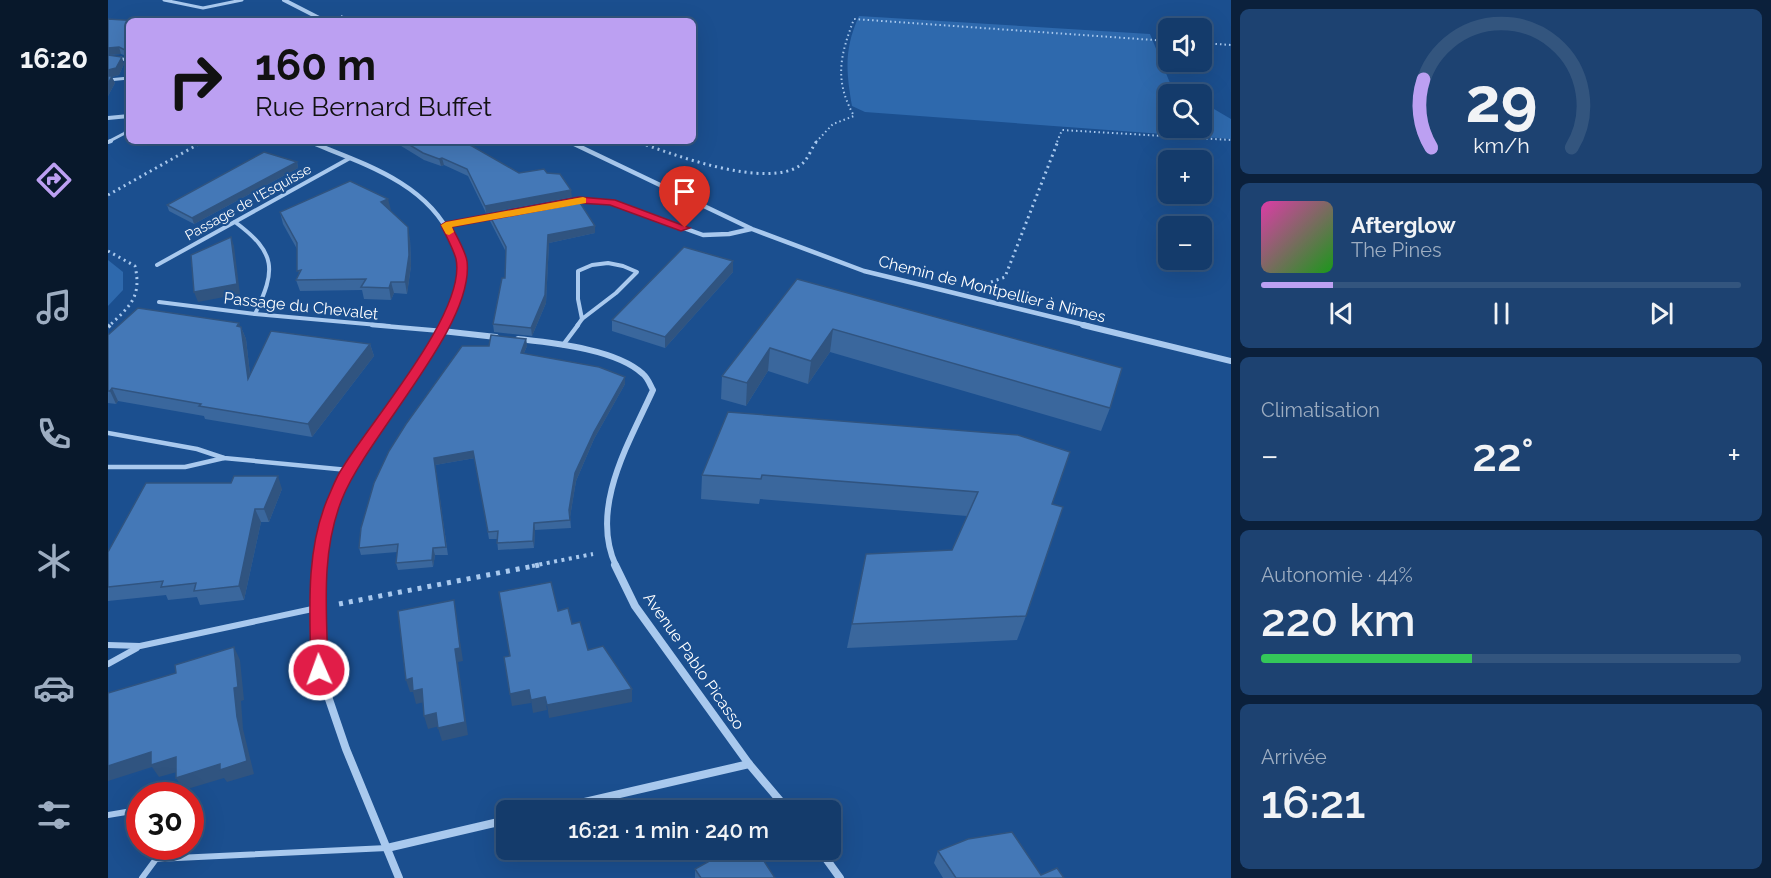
<!DOCTYPE html>
<html lang="fr">
<head>
<meta charset="utf-8">
<style>
  :root { --surface:#143b6b; --page:#1d4271; --text:#f1f3f6; --muted:#9dadc1; --line:#33557e; --accent:#bca0f2 }
  body { margin:0; font-family:Raleway,sans-serif; background:var(--page); color:var(--text); height:100vh; display:flex; flex-direction:column; font-size:22px; white-space:nowrap }
  * { box-sizing:border-box; margin:0 }
  p { font-size:20px; color:var(--muted) }
  .icon { flex:none; width:33px; height:33px; fill:none; stroke:currentColor; stroke-width:2; stroke-linecap:round; stroke-linejoin:round }
  .map { position:relative; flex:1; overflow:hidden }
  .details { display:flex; flex-direction:column; gap:9px; padding:9px; background:#0b203b; width:540px }
  .details>* { flex:none }
  .top-card { position:absolute; left:18px; top:18px; width:570px; height:126px; border-radius:9px; box-shadow:0 6px 24px #0002,0 0 0 2px var(--line); background:#bca0f2; color:#111; overflow:hidden }
  .fabs { position:absolute; left:1050px; top:18px; display:grid; gap:12px }
  .fabs a { display:grid; place-items:center; width:54px; height:54px; border-radius:9px; background:var(--surface); box-shadow:0 6px 24px #0002,0 0 0 2px var(--line); font-size:30px }
  .speed { position:absolute; left:18px; top:782px; display:flex; gap:12px; font-size:30px; font-weight:700; text-align:center }
  .speed>* { display:grid; place-content:center; width:78px; height:78px; border-radius:50%; background:var(--surface); box-shadow:0 6px 24px #0002,0 0 0 2px var(--line); line-height:1 }
  .speed .limit { border:9px solid #d22; background:#fff; color:#111 }
  .pin { position:absolute; display:grid; place-items:center; width:51px; height:51px; color:#fff; margin:-62px -26px; border-radius:50% 50% 50% 0; rotate:-45deg; box-shadow:0 0 6px #0007 }
  .pin .icon { rotate:45deg }
  .me { position:absolute; width:66px; margin:-33px; rotate:358deg; stroke-linejoin:round; filter:drop-shadow(0 0 4px #0008) }
  .turn { display:flex; align-items:center; gap:21px; height:126px; padding:0 30px; font-size:27px }
  .turn .icon { width:78px; height:78px; stroke-width:2.5 }
  .turn b { display:block; font-size:42px; line-height:51px }
  .big { font-size:45px; font-weight:600; line-height:1.1 }
  .details .card { flex:1; display:flex; flex-direction:column; justify-content:center; gap:9px; min-width:0; padding:0 21px; border-radius:9px; background:var(--page) }
  .details .dial { align-items:center; gap:0 }
  .dial svg { height:156px; overflow:visible; fill:none; stroke:var(--line); stroke-width:7; stroke-linecap:round; text-anchor:middle }
  .dial text { fill:var(--text); stroke:none }
  .song { display:flex; align-items:center; gap:18px }
  .cover { width:72px; height:72px; border-radius:9px; background:linear-gradient(135deg,hsl(320 70% 55%),hsl(120 70% 35%)) }
  .played { height:6px; border-radius:3px; background:linear-gradient(90deg,var(--accent) 15%,var(--line) 15%) }
  .keys { display:flex; justify-content:space-around; direction:ltr }
  .heat { display:flex; justify-content:space-between; align-items:center; font-size:33px; direction:ltr }
  .charge { height:9px; border-radius:4px; background:linear-gradient(90deg,#34c759 44%,var(--line) 0) }
  .trip { position:absolute; left:388px; top:800px; width:345px; height:60px; border-radius:9px; background:var(--surface); box-shadow:0 6px 24px #0002,0 0 0 2px var(--line); font-weight:600; line-height:60px; text-align:center }
  main { display:flex; flex:1; min-height:0 }
  .menu { display:flex; flex-direction:column; width:108px; justify-content:space-around; align-items:center; background:#08182b; color:var(--muted) }
  .menu .icon { width:42px; height:42px }
  .menu .current { color:var(--accent) }
  .menu b { font-size:27px; color:var(--text) }
  .map>svg:first-child { display:block }
  .green { fill:#2e69ad }
  .lines { fill:none; stroke-linecap:round; stroke-linejoin:round }
  .path-far3 { stroke:#a9c9ee; stroke-width:2; stroke-dasharray:1.5 3; stroke-linecap:butt }
  .path-far2 { stroke:#a9c9ee; stroke-width:3; stroke-dasharray:2 4; stroke-linecap:butt }
  .path-far1 { stroke:#a9c9ee; stroke-width:4; stroke-dasharray:3 4.5; stroke-linecap:butt }
  .path { stroke:#a9c9ee; stroke-width:5; stroke-dasharray:4 6; stroke-linecap:butt }
  .service-far3 { stroke:#a9c9ee; stroke-width:3 }
  .service-far2 { stroke:#a9c9ee; stroke-width:4 }
  .service-far1 { stroke:#a9c9ee; stroke-width:4.5 }
  .service { stroke:#a9c9ee; stroke-width:6 }
  .minor-far3 { stroke:#a9c9ee; stroke-width:4 }
  .minor-far2 { stroke:#a9c9ee; stroke-width:4.5 }
  .minor-far1 { stroke:#a9c9ee; stroke-width:6 }
  .minor { stroke:#a9c9ee; stroke-width:8 }
  .wall { fill:#3a679d }
  .shaded-wall { fill:#305480 }
  .building { fill:#4478b7; stroke:#305480; stroke-width:1.5 }
  .route { fill:#e11d48; stroke:#92132f; stroke-width:1.5 }
  .slow { fill:#f59e0b }
  .labels { text-anchor:middle; dominant-baseline:central; stroke-width:4.5; stroke-linejoin:round; paint-order:stroke }
  .far-street-label { font-size:14px; fill:#fff; stroke:#1b4f8f }
  .street-label { font-size:16px; fill:#fff; stroke:#1b4f8f }
</style>
</head>
<body>
<main>
<nav class="menu">
<b>16:20</b>
<svg class="icon current" aria-label="directions" viewBox="0 0 24 24"><path d="M12 3l9 9-9 9-9-9zM9 14v-3h6M13 9l2 2-2 2"/></svg>
<svg class="icon" aria-label="music" viewBox="0 0 24 24"><path d="M9 18V5l10-2v13"/><circle cx="6" cy="18" r="3"/><circle cx="16" cy="16" r="3"/></svg>
<svg class="icon" aria-label="phone" viewBox="0 0 24 24"><path d="M5 4h4l2 5-3 2q2 4 5 5l2-3 5 2v4C11 20 4 13 5 4z"/></svg>
<svg class="icon" aria-label="climate" viewBox="0 0 24 24"><path d="M12 3v18M4 7l16 10M4 17L20 7"/></svg>
<svg class="icon" aria-label="car" viewBox="0 0 24 24"><path d="M5 17H2v-5l4-1 3-4h7l3 4 3 1v5h-3M9 17h6M6 11h13"/><circle cx="7" cy="17" r="2"/><circle cx="17" cy="17" r="2"/></svg>
<svg class="icon" aria-label="filters" viewBox="0 0 24 24"><path d="M4 7h16M4 17h16"/><circle cx="9" cy="7" r="2"/><circle cx="15" cy="17" r="2"/></svg>
</nav>
<div class="map">
<svg width="1123" height="878" viewBox="0 0 1123 878">
  <rect width="100%" height="100%" fill="#1b4f8f"/>
  <!-- green -->
  <g class="green">
    <path d="M751,16L1042,34L1062,83L1082,94H1060V128H1094V102L1123,119V139L757,112L744,106C738,71 736,49 751,16Z"/>
    <path d="M0,260L15,272V290L0,306Z"/>
  </g>
  <g class="lines">
    <!-- path-far3 -->
    <g class="path-far3">
      <path d="M233,16L243,21"/>
      <path d="M1094,43L1123,45"/>
      <path d="M527,141L530,142"/>
      <path d="M708,142L725,124L746,116C726,80 732,56 746,19L1060,41"/>
      <path d="M949,142L954,130L1123,140"/>
    </g>
    <!-- path-far2 -->
    <g class="path-far2">
      <path d="M527,141C564,154 660,191 694,164C700,159 704,147 709,141"/>
      <path d="M0,195L96,141"/>
      <path d="M0,251L27,266C34,297 22,306 1,326"/>
      <path d="M883,282L897,277L950,141"/>
    </g>
    <!-- path-far1 -->
    <g class="path-far1">
      <path d="M0,327L2,325"/>
      <path d="M424,566L485,554"/>
    </g>
    <!-- path -->
    <path class="path" d="M231,604L431,565"/>
    <!-- service-far3 -->
    <g class="service-far3">
      <path d="M56,0L95,8L134,0"/>
      <path d="M0,58H13L21,62"/>
      <path d="M0,80L21,78"/>
      <path d="M0,142L17,133L21,120"/>
    </g>
    <!-- service-far2 -->
    <g class="service-far2">
      <path d="M0,142L3,141"/>
      <path d="M127,222C169,253 168,270 147,314"/>
      <path d="M500,263L515,266L529,272L508,293L474,319L470,299V271L484,265Z"/>
      <path d="M49,265L242,158"/>
      <path d="M51,302L147,314L281,326"/>
      <path d="M469,326L474,319"/>
    </g>
    <!-- service-far1 -->
    <g class="service-far1">
      <path d="M264,325L334,331"/>
      <path d="M455,345L470,325"/>
      <path d="M0,433L89,449L116,458L240,470"/>
      <path d="M0,467H77L116,458"/>
    </g>
    <!-- service -->
    <g class="service">
      <path d="M0,645L32,646L209,608"/>
      <path d="M0,664L29,648"/>
      <path d="M0,815L24,811L32,813"/>
      <path d="M48,859L279,848"/>
      <path d="M34,878L48,859L52,846"/>
    </g>
    <!-- minor-far3 -->
    <g class="minor-far3">
      <path d="M176,0L217,21"/>
      <path d="M0,118L21,116"/>
      <path d="M200,141L202,142"/>
      <path d="M460,141L462,142"/>
    </g>
    <!-- minor-far2 -->
    <g class="minor-far2">
      <path d="M200,141C253,163 319,182 344,239C350,252 355,264 353,279C350,295 343,311 336,326"/>
      <path d="M460,141L644,229L756,271L981,326"/>
      <path d="M465,201L504,202L595,235L621,234L643,229"/>
      <path d="M338,225L390,215"/>
    </g>
    <!-- minor-far1 -->
    <g class="minor-far1">
      <path d="M975,325L1123,361"/>
      <path d="M334,331L388,337"/>
      <path d="M410,339C445,343 508,349 535,374C540,378 542,385 545,390C521,443 481,508 508,566"/>
      <path d="M210,566L225,502L240,470L337,325"/>
    </g>
    <!-- minor -->
    <g class="minor">
      <path d="M211,565V670L238,749L291,878"/>
      <path d="M507,565L527,606L641,764L680,810"/>
      <path d="M442,810L641,764"/>
      <path d="M279,848L399,820"/>
      <path d="M711,849L732,878"/>
    </g>
  </g>
  <!-- wall -->
  <g class="wall">
    <path d="M0,19L21,21V54L20,57L13,54L1,55L16,64L11,75L4,77L7,83L0,96Z"/>
    <path d="M285,141H351L411,173H439L464,197L378,213L360,176L336,165L333,166L316,160Z"/>
    <path d="M189,162L190,168L86,224L61,211L59,205Z"/>
    <path d="M283,210L282,211L302,239L303,266L299,294L286,293L283,300L256,299L254,290L192,291L188,280L191,275L189,249L175,224L172,212Z"/>
    <path d="M381,214L487,226V233L441,243L438,303L424,336L386,332L385,324L397,278L398,252L382,221Z"/>
    <path d="M625,261V272L557,348L504,331V320Z"/>
    <path d="M689,279L1002,408L993,431L722,352L700,384L660,371L638,406L613,399L614,376Z"/>
    <path d="M133,327L138,339L142,374L262,344L266,356L204,437L97,419L96,416L10,401L8,404L0,403V335Z"/>
    <path d="M418,339L419,346L416,353L517,384L486,439L468,481L462,517L463,528L427,530L426,548L390,550L389,539H381L367,458L327,465L340,555H327L325,567L290,570L288,563L289,552L253,555L251,548L381,346Z"/>
    <path d="M620,412L944,504L918,616L909,640L739,648L758,554L844,550L859,516L652,499L651,504L593,499L594,475Z"/>
    <path d="M174,489L161,522H153L136,600L92,605L89,597L60,600L58,595L0,601V552Z"/>
    <path d="M830,851L933,875L956,878H835L826,863Z"/>
    <path d="M587,869L667,878H587Z"/>
  </g>
  <!-- shaded-wall -->
  <g class="shaded-wall">
    <path d="M21,43V54L20,57L17,50Z"/>
    <path d="M11,47L13,54L0,55V48Z"/>
    <path d="M14,57L16,64L11,75L4,77L7,83L0,96V70Z"/>
    <path d="M334,158L336,165L333,166L331,159Z"/>
    <path d="M189,162L190,168L86,224L84,218Z"/>
    <path d="M463,190L464,197L378,213L377,206Z"/>
    <path d="M280,199L283,210L275,213L273,202Z"/>
    <path d="M487,226V233L441,243L438,303L424,336L423,328L440,235Z"/>
    <path d="M300,227L302,239L303,266L299,294L297,282Z"/>
    <path d="M123,237L126,246L132,294L90,302L86,292Z"/>
    <path d="M625,261V272L557,348V337Z"/>
    <path d="M283,282L286,293L283,300L281,288Z"/>
    <path d="M131,323L134,333L133,327L138,339L144,392L140,379L129,326Z"/>
    <path d="M725,329L722,352L700,384L703,361Z"/>
    <path d="M418,339L419,346L413,360V353Z"/>
    <path d="M262,344L266,356L204,437L200,424Z"/>
    <path d="M662,348L660,371L638,406L639,383Z"/>
    <path d="M517,377V384L486,439L468,481L462,517L461,510L467,473L486,432Z"/>
    <path d="M4,388L10,401L8,404L2,391Z"/>
    <path d="M365,451L367,458L327,465L340,555L326,458Z"/>
    <path d="M170,476L174,489L161,522L156,509Z"/>
    <path d="M147,509L153,522L136,600L131,586Z"/>
    <path d="M426,523L427,530L426,548L425,541Z"/>
    <path d="M325,548L327,555L325,567L324,560Z"/>
    <path d="M346,600L348,613L355,661L350,662L360,735L334,741L330,728L347,649Z"/>
    <path d="M126,647L132,660L136,700L133,701L135,729L146,774L119,782L116,778L76,790L68,778L129,717L126,688Z"/>
    <path d="M304,678L314,689L317,702L308,704L305,692H302L298,680Z"/>
    <path d="M524,689V702L441,718L439,705Z"/>
    <path d="M421,690L423,703L404,706L402,694Z"/>
    <path d="M437,697L439,710L425,713L423,700Z"/>
    <path d="M328,713L332,726L320,729L316,716Z"/>
    <path d="M43,752L68,757L76,770L51,777L44,767L0,781V766Z"/>
  </g>
  <!-- building -->
  <g class="building">
    <path d="M0,19L32,21H21V43L17,50L11,47L0,48Z"/>
    <path d="M0,55L14,57L8,68L0,70Z"/>
    <path d="M0,76H4L0,84Z"/>
    <path d="M295,141H351L364,146L411,173L436,169L439,173L452,174L463,190L377,206L359,169L334,158L331,159L315,153Z"/>
    <path d="M156,152L189,162L84,218L59,205Z"/>
    <path d="M242,181L280,199L273,202L300,227L301,255L297,282H283L281,288L253,287L258,279L188,280L193,270L189,271V243L172,212Z"/>
    <path d="M469,198L487,226L440,235L437,295L423,328L385,324L394,278H397L398,247L381,214Z"/>
    <path d="M123,237L129,284L86,292L83,255Z"/>
    <path d="M576,247L625,261L557,337L504,320Z"/>
    <path d="M689,279L1014,368L1002,408L725,329L703,361L662,348L639,383L614,376Z"/>
    <path d="M30,308L131,323L129,326L133,327L140,379L163,331L262,344L200,424L91,406L93,404L4,388L2,391H0V335Z"/>
    <path d="M383,335L418,339L413,353L491,367L517,377L486,432L467,473L461,510L462,520L426,523L425,541L389,543L390,531L380,532L365,451L326,458L338,547L325,548L324,560L288,563L290,544L251,548L253,528L266,483L281,451L298,424L354,346H381Z"/>
    <path d="M620,412L910,435L962,452L944,504L955,507L918,616L744,624L758,554L844,550L870,492L654,475L653,479L594,475Z"/>
    <path d="M126,476H170L156,509H147L131,586L86,591L88,583L53,587L55,581L0,587V552L38,483H123Z"/>
    <path d="M443,582L450,611L460,608L464,624L472,622L480,650L495,646L524,689L439,705L437,697L423,700L421,690L402,694L396,657L402,656L391,592Z"/>
    <path d="M346,600L352,648L347,649L357,722L330,728L328,713L316,716L314,689L305,691L304,678L298,680L290,611Z"/>
    <path d="M126,647L130,687L126,688L129,717L139,761L112,770V764L68,778V757L43,765V752L0,766V693L68,673L67,665Z"/>
    <path d="M904,832L933,875L949,868L956,878H848L830,851L860,839Z"/>
    <path d="M623,849H648L667,878H593L587,869Z"/>
  </g>
  <!-- route -->
  <path class="route" d="M471,197L507,200L582,228L573,231L502,205L471,203L344,227C349,237 357,250 359,261C367,326 260,434 234,499C212,554 219,613 220,670L217,675L211,678L205,675L203,670C202,613 197,554 219,500C224,489 228,477 235,467C263,421 359,312 348,259C345,248 338,236 333,225L338,222Z"/>
  <!-- slow -->
  <path class="slow" d="M475,197L478,198V203L344,227L346,232L341,235L338,234L333,225L338,222Z"/>
  <g class="labels">
    <!-- far-street labels -->
    <g class="far-street-label">
      <text transform="translate(140 202) rotate(-29)">Passage de l'Esquisse</text>
    </g>
    <!-- street labels -->
    <g class="street-label">
      <text transform="translate(884 289) rotate(14)">Chemin de Montpellier à Nîmes</text>
      <text transform="translate(193 306) rotate(6)">Passage du Chevalet</text>
      <text transform="translate(586 661) rotate(55)">Avenue Pablo Picasso</text>
    </g>
  </g>
</svg>
<div class="fabs">
<a><svg class="icon" aria-label="sound" viewBox="0 0 24 24"><path d="M4 9h4l5-4v14l-5-4H4zM17 9q2 3 0 6"/></svg></a>
<a><svg class="icon" aria-label="search" viewBox="0 0 24 24"><circle cx="10" cy="10" r="6"/><path d="M15 15l6 6"/></svg></a>
<a>+</a>
<a>−</a>
</div>
<div class="speed"><div class="limit">30</div></div>
<div class="pin" style="left:577px;top:228px;background:#d93025"><svg class="icon" aria-label="arrive" viewBox="0 0 24 24"><path d="M6 21V4h12l-3 4 3 4H6"/></svg></div>
<svg class="me" style="left:211px;top:670px" viewBox="-20 -20 40 40"><circle r="17" fill="#e11d48" stroke="#fff" stroke-width="3"/><path d="M0-11L8 9 0 5-8 9z" fill="#fff"/></svg>
<div class="trip">16:21 · 1 min · 240 m</div>
<div class="top-card">
<div class="turn"><svg class="icon" aria-label="right" viewBox="0 0 24 24"><path d="M7 20v-9h11M14 6l5 5-5 5"/></svg><div><b>160 m</b>Rue Bernard Buffet</div></div>
</div>
</div>
<section class="details">
<div class="card dial"><svg viewBox="0 0 100 80">
<path d="M14 69A42 42 0 1 1 86 69"/>
<path d="M14 69A42 42 0 0 1 10 34" stroke="#bca0f2"/>
<text x="50" y="56" font-size="32" font-weight="700">29</text>
<text x="50" y="72" font-size="11">km/h</text>
</svg></div>
<div class="card">
<div class="song"><i class="cover"></i><div><b>Afterglow</b><p>The Pines</p></div></div>
<div class="played"></div>
<div class="keys"><svg class="icon" aria-label="previous" viewBox="0 0 24 24"><path d="M18 5L8 12l10 7zM5 5v14"/></svg><svg class="icon" aria-label="pause" viewBox="0 0 24 24"><path d="M8 5v14M16 5v14"/></svg><svg class="icon" aria-label="next" viewBox="0 0 24 24"><path d="M6 5l10 7-10 7zM19 5v14"/></svg></div>
</div>
<div class="card"><p>Climatisation</p>
<div class="heat"><a>−</a><b class="big">22°</b><a>+</a></div>
</div>
<div class="card"><p>Autonomie · 44%</p><b class="big">220 km</b><div class="charge"></div></div>
<div class="card"><p>Arrivée</p><b class="big">16:21</b></div>
</section>
</main>
</body>
</html>
